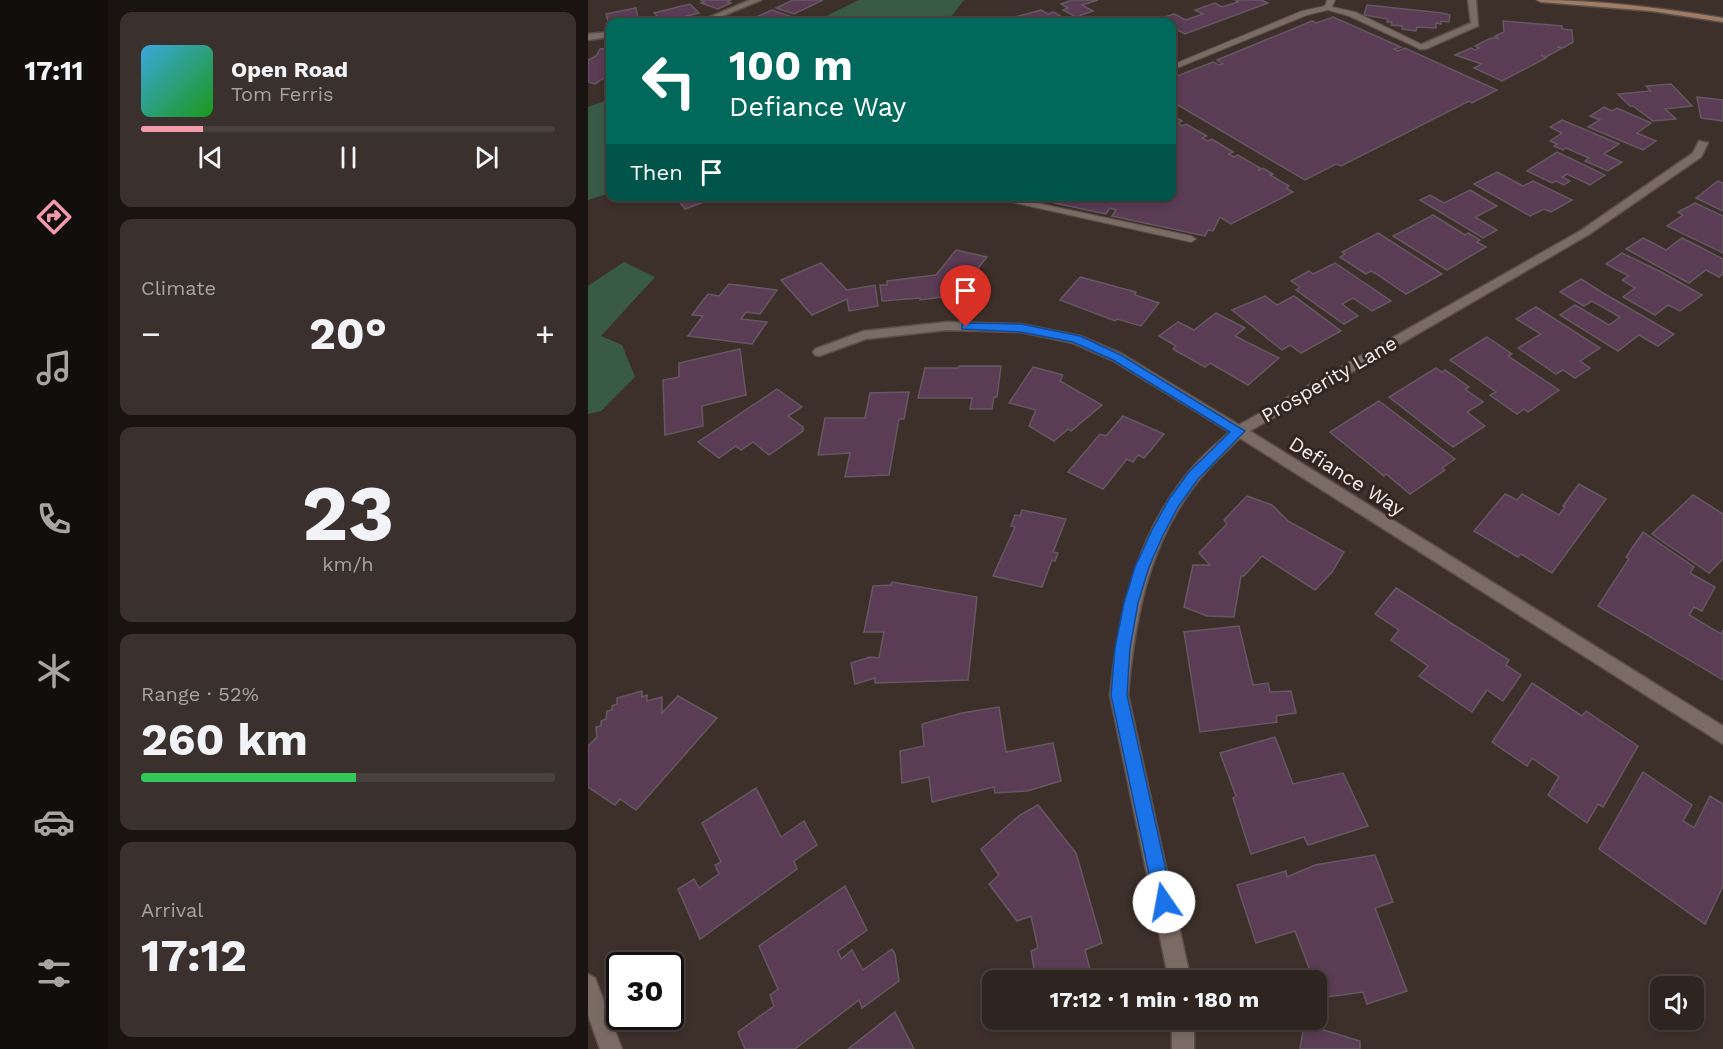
<!DOCTYPE html>
<html lang="en">
<head>
<meta charset="utf-8">
<style>
  :root { --surface:#2e2420; --page:#3a302d; --text:#f1f3f6; --muted:#a7a4a5; --line:#49413e; --accent:#f39aaa }
  body { margin:0; font-family:"Work Sans",sans-serif; background:var(--page); color:var(--text); height:100vh; display:flex; flex-direction:column; font-size:22px; white-space:nowrap }
  * { box-sizing:border-box; margin:0 }
  p { font-size:20px; color:var(--muted) }
  .icon { flex:none; width:33px; height:33px; fill:none; stroke:currentColor; stroke-width:2; stroke-linecap:round; stroke-linejoin:round }
  .map { position:relative; flex:1; overflow:hidden }
  .sheet { display:flex; flex-direction:column; gap:12px; padding:12px; background:#191412; width:480px }
  .sheet>* { flex:none }
  .top-card { position:absolute; left:18px; top:18px; width:570px; height:183px; border-radius:12px; box-shadow:0 3px 9px #0003,0 0 0 2px var(--line); background:#00695c; color:#fff; overflow:hidden }
  .tools { position:absolute; left:1062px; top:976px; display:grid; gap:12px }
  .tools a { display:grid; place-items:center; width:54px; height:54px; border-radius:12px; background:var(--surface); box-shadow:0 3px 9px #0003,0 0 0 2px var(--line); font-size:30px }
  .speed { position:absolute; left:18px; top:952px; display:flex; gap:12px; font-size:30px; font-weight:700; text-align:center }
  .speed>* { display:grid; place-content:center; width:78px; height:78px; border-radius:50%; background:var(--surface); box-shadow:0 3px 9px #0003,0 0 0 2px var(--line); line-height:1 }
  .speed .limit { border:3px solid #111; border-radius:9px; background:#fff; color:#111 }
  .pin { position:absolute; display:grid; place-items:center; width:51px; height:51px; color:#fff; margin:-62px -26px; border-radius:50% 50% 50% 0; rotate:-45deg; box-shadow:0 0 6px #0007 }
  .pin .icon { rotate:45deg }
  .me { position:absolute; width:66px; margin:-33px; rotate:348deg; stroke-linejoin:round; filter:drop-shadow(0 0 4px #0008) }
  .turn { display:flex; align-items:center; gap:21px; height:126px; padding:0 24px; font-size:27px }
  .turn .icon { width:78px; height:78px; stroke-width:2.5 }
  .turn b { display:block; font-size:42px; line-height:51px }
  .then { display:flex; align-items:center; height:57px; padding:0 24px; background:#0003; gap:12px; font-size:22px }
  .big { font-size:45px; font-weight:700; line-height:1.1 }
  .sheet .widget { flex:1; display:flex; flex-direction:column; justify-content:center; gap:9px; min-width:0; padding:0 21px; border-radius:12px; background:var(--page) }
  .sheet .dial { align-items:center; gap:0 }
  .dial b { font-size:78px; line-height:1 }
  .song { display:flex; align-items:center; gap:18px }
  .cover { width:72px; height:72px; border-radius:9px; background:linear-gradient(135deg,hsl(200 70% 55%),hsl(120 70% 35%)) }
  .played { height:6px; border-radius:3px; background:linear-gradient(90deg,var(--accent) 15%,var(--line) 15%) }
  .keys { display:flex; justify-content:space-around; direction:ltr }
  .heat { display:flex; justify-content:space-between; align-items:center; font-size:33px; direction:ltr }
  .charge { height:9px; border-radius:4px; background:linear-gradient(90deg,#34c759 52%,var(--line) 0) }
  .trip { position:absolute; left:394px; top:970px; width:345px; height:60px; border-radius:12px; background:var(--surface); box-shadow:0 3px 9px #0003,0 0 0 2px var(--line); font-weight:700; line-height:60px; text-align:center }
  main { display:flex; flex:1; min-height:0 }
  .dock { display:flex; flex-direction:column; width:108px; justify-content:space-around; align-items:center; background:#120e0d; color:var(--muted) }
  .dock .icon { width:42px; height:42px }
  .dock .selected { color:var(--accent) }
  .dock b { font-size:27px; color:var(--text) }
  .map>svg:first-child { display:block }
  .green { fill:#395b45 }
  .building { fill:#5a3c54; stroke:#655862; stroke-width:1.5 }
  .lines { fill:none; stroke-linecap:round; stroke-linejoin:round }
  .lane-casing { stroke:#5b4f4a; stroke-width:2 }
  .street-casing { stroke:#5b4f4a; stroke-width:3 }
  .secondary-casing { stroke:#5b4f4a; stroke-width:3 }
  .lane { fill:#7a6b64; fill-rule:evenodd }
  .street { fill:#7a6b64; fill-rule:evenodd }
  .secondary { fill:#9f7c64; fill-rule:evenodd }
  .route { fill:#1a73e8; stroke:#114b97; stroke-width:1.5 }
  .labels { text-anchor:middle; dominant-baseline:central; stroke-width:6; stroke-linejoin:round; paint-order:stroke }
  .street-label { font-size:20px; fill:#f6edea; stroke:#332620 }
</style>
</head>
<body>
<main>
<nav class="dock">
<b>17:11</b>
<svg class="icon selected" aria-label="directions" viewBox="0 0 24 24"><path d="M12 3l9 9-9 9-9-9zM9 14v-3h6M13 9l2 2-2 2"/></svg>
<svg class="icon" aria-label="music" viewBox="0 0 24 24"><path d="M9 18V5l10-2v13"/><circle cx="6" cy="18" r="3"/><circle cx="16" cy="16" r="3"/></svg>
<svg class="icon" aria-label="phone" viewBox="0 0 24 24"><path d="M5 4h4l2 5-3 2q2 4 5 5l2-3 5 2v4C11 20 4 13 5 4z"/></svg>
<svg class="icon" aria-label="climate" viewBox="0 0 24 24"><path d="M12 3v18M4 7l16 10M4 17L20 7"/></svg>
<svg class="icon" aria-label="car" viewBox="0 0 24 24"><path d="M5 17H2v-5l4-1 3-4h7l3 4 3 1v5h-3M9 17h6M6 11h13"/><circle cx="7" cy="17" r="2"/><circle cx="17" cy="17" r="2"/></svg>
<svg class="icon" aria-label="filters" viewBox="0 0 24 24"><path d="M4 7h16M4 17h16"/><circle cx="9" cy="7" r="2"/><circle cx="15" cy="17" r="2"/></svg>
</nav>
<section class="sheet">
<div class="widget">
<div class="song"><i class="cover"></i><div><b>Open Road</b><p>Tom Ferris</p></div></div>
<div class="played"></div>
<div class="keys"><svg class="icon" aria-label="previous" viewBox="0 0 24 24"><path d="M18 5L8 12l10 7zM5 5v14"/></svg><svg class="icon" aria-label="pause" viewBox="0 0 24 24"><path d="M8 5v14M16 5v14"/></svg><svg class="icon" aria-label="next" viewBox="0 0 24 24"><path d="M6 5l10 7-10 7zM19 5v14"/></svg></div>
</div>
<div class="widget"><p>Climate</p>
<div class="heat"><a>−</a><b class="big">20°</b><a>+</a></div>
</div>
<div class="widget dial"><b>23</b><p>km/h</p></div>
<div class="widget"><p>Range · 52%</p><b class="big">260 km</b><div class="charge"></div></div>
<div class="widget"><p>Arrival</p><b class="big">17:12</b></div>
</section>
<div class="map">
<svg width="1135" height="1049" viewBox="0 0 1135 1049">
  <rect width="100%" height="100%" fill="#3d302a"/>
  <!-- green -->
  <g class="green">
    <path d="M271,0H376L359,22H226Z"/>
    <path d="M22,99V193L0,200V107Z"/>
    <path d="M36,262L67,277L13,336L34,345L47,377L13,411L0,414V286Z"/>
  </g>
  <!-- building -->
  <g class="building">
    <path d="M112,0H143L139,2L143,3L130,9L113,3L116,2Z"/>
    <path d="M205,0H235L206,14L188,8Z"/>
    <path d="M484,0H510L494,5L505,11L488,17L475,10L480,8L473,4Z"/>
    <path d="M647,0H673L680,3L597,34L584,27V22L570,19L586,14L598,20L615,14L607,10L627,3L634,7L650,2Z"/>
    <path d="M102,4L111,13L75,22L66,13Z"/>
    <path d="M779,5L854,13L862,15L861,22L853,21V24L848,23V28L829,27L828,31L814,29V26L803,25L804,22H799L800,19L776,15Z"/>
    <path d="M48,8L51,22H22V28L18,14Z"/>
    <path d="M184,10L204,17L193,22H157Z"/>
    <path d="M453,10L460,14L466,12L479,20L472,22H456L450,19L441,22H408Z"/>
    <path d="M745,17L813,47L806,49L810,51L817,48L909,90L884,103L881,101L753,166L748,164L717,180L590,105H584V78L625,62L631,65L635,64L629,60L724,21L728,23Z"/>
    <path d="M915,21L974,26V29L984,30L985,42L975,48L969,47L974,48L958,57L953,55L958,58L914,81L886,68L894,64L867,55L883,48L887,50L891,48L887,46L903,38H911L907,36L916,32Z"/>
    <path d="M22,48V71L18,74L20,75L7,84L0,82V60L8,56L12,49Z"/>
    <path d="M1083,84L1104,106L1077,109L1088,119L1065,121L1045,106H1042L1030,94L1063,91L1058,86Z"/>
    <path d="M1109,97L1135,100V121L1113,118Z"/>
    <path d="M1016,107L1024,111L1029,108L1063,123L1049,133L1068,141L1055,150L1000,127L1012,120L1002,116Z"/>
    <path d="M584,115L594,121L590,123L594,126L598,124L619,136L614,138L620,141L624,139L645,152L641,154L646,157L650,155L672,168L670,171L675,168L685,174L682,175L701,186L698,188L705,192L643,224L632,217L625,231L620,230L617,236L524,216L528,210L522,208L518,214L433,196H584Z"/>
    <path d="M974,120L1031,144L1016,154L1034,162L1020,171L997,161L1001,158L978,148L975,150L966,146L969,144L962,141L974,133L962,127Z"/>
    <path d="M969,152L1017,175L1002,185L979,174L974,177L982,181L976,185L968,181L964,183L939,171Z"/>
    <path d="M909,172L935,186L945,181L984,200L963,212L956,209L942,216L886,184Z"/>
    <path d="M1130,181L1135,183V211L1108,198Z"/>
    <path d="M882,190L909,206L887,217L909,230L895,238L832,200L842,195L856,203Z"/>
    <path d="M87,196H132L97,209Z"/>
    <path d="M1107,203L1135,216V253L1079,226L1095,215L1090,212Z"/>
    <path d="M845,215L877,235L880,233L892,240L889,242L898,247L859,270L805,236Z"/>
    <path d="M790,233L854,274L818,294L787,273L783,271L778,274L752,257L757,254L754,252Z"/>
    <path d="M1055,238L1078,250L1094,238L1135,259V274L1131,277L1118,270L1101,283L1038,249Z"/>
    <path d="M368,250L399,257L369,295L332,300V298L294,301L292,285H299V281L348,275Z"/>
    <path d="M1034,253L1075,273L1114,295L1092,311L1080,305L1067,315L1035,297L1047,288L1034,280L1041,276L1018,264Z"/>
    <path d="M233,263L259,290L287,285L290,306L261,311L259,299L224,315L193,280Z"/>
    <path d="M747,263L803,301L784,311L765,298L754,304L770,316L756,324L708,290L712,287L703,281L721,271L725,274Z"/>
    <path d="M492,277L548,292L547,295L571,303L553,326L529,319L527,321L472,300Z"/>
    <path d="M993,279L1015,293L1086,334L1070,346L1051,335L1030,351L972,315L987,305L1021,325L1032,317L1004,301L996,306L972,292Z"/>
    <path d="M141,284L189,290L172,314L158,312L153,319L179,322L164,344L100,336L115,316L104,315L120,294L131,296Z"/>
    <path d="M677,296L689,305L706,296L753,331L713,353L702,345L694,350L644,310Z"/>
    <path d="M948,307L1012,348L992,361L1002,368L987,378L975,370L968,374L930,348L953,334L928,319Z"/>
    <path d="M628,313L657,328L647,336L691,358L660,385L622,363L617,367L585,349L588,346L571,336L590,322L606,330Z"/>
    <path d="M899,337L924,354L920,356L971,390L940,412L936,409L929,414L902,395L908,392L862,360Z"/>
    <path d="M152,349L158,395L114,406L115,426L77,435L75,380L91,377V363Z"/>
    <path d="M371,366H413L409,397H406L404,409H382L384,398H330L337,368H370Z"/>
    <path d="M445,367L475,375L472,381L514,405L483,431L480,429L466,441L441,426L448,410L421,403Z"/>
    <path d="M848,368L854,372L857,370L881,387L877,389L895,402L879,412L897,426L865,447L801,397Z"/>
    <path d="M189,389L214,407L200,416L215,427V431L181,455L165,442L153,450L148,446L131,458L110,442Z"/>
    <path d="M321,392L316,419H311L301,475L257,477L262,453L230,455L237,418H277L282,393Z"/>
    <path d="M791,401L867,459L854,468L857,470L822,494L798,474L796,476L742,432Z"/>
    <path d="M535,416L576,434L556,458L550,455L545,462L539,459L515,489L480,472L512,434L518,436Z"/>
    <path d="M991,484L1018,499L964,573L933,554L930,557L886,531L917,494L929,500L934,494L971,515L977,507L975,506Z"/>
    <path d="M1105,495L1135,514V559L1121,573L1064,534Z"/>
    <path d="M659,496L684,505L700,521L756,552L744,572L727,590L674,556L656,576H653L646,617L619,616L596,607L605,565H622L611,553L639,524L636,520Z"/>
    <path d="M434,510L478,519L465,552L470,553L467,561L464,560L454,587L405,576L427,527L423,526L427,515L432,516Z"/>
    <path d="M1055,532L1106,567L1102,573L1127,587L1114,611L1106,607L1101,615L1133,634L1135,630V680L1010,606L1041,559L1038,557Z"/>
    <path d="M304,582L389,597L380,680L287,683V678L267,684L263,663L282,657L291,658L296,632H276L285,586L303,585Z"/>
    <path d="M808,588L921,660L918,665L933,675L915,701L899,690L884,712L831,676L840,666L803,640L811,630L787,614Z"/>
    <path d="M651,626L665,685L680,683L682,692L703,691L708,713L688,716L689,722L612,732L596,632Z"/>
    <path d="M944,683L994,716L998,711L1050,746L1015,807L1010,804L999,823L960,795L971,777L944,758L939,766L904,742Z"/>
    <path d="M54,691V697L59,695V701L74,697V713L90,696L129,718L48,810L32,799L27,805L0,787V746L9,737L8,727L13,726V721L18,719L19,711L24,710V706L29,704V698Z"/>
    <path d="M411,707L418,752L465,743L473,781L439,791L407,793L406,787L344,802L341,777L314,783L312,751L336,746L334,724L374,713Z"/>
    <path d="M687,737L705,784L755,773L780,826L720,845L716,837L663,854L645,798L648,796L632,753Z"/>
    <path d="M1055,772L1104,805L1095,821L1106,828L1122,796L1135,804V886L1117,924L1011,849Z"/>
    <path d="M168,788L193,837L216,821L229,845L206,861L209,869L112,939L90,889L106,879L111,888L131,874L127,865L133,862L114,823Z"/>
    <path d="M450,805L488,853L514,943L497,950L505,981H448L443,951L450,948L443,916L429,921L401,884L411,875L393,849L432,815Z"/>
    <path d="M787,855L805,902L787,908L819,991L779,1004L775,992L732,998L729,981H726L707,931L668,943L649,885L698,871L699,877L727,865Z"/>
    <path d="M257,886L279,930L250,951L253,959L264,950L275,970L304,949L307,954L311,981L274,1008L271,1000L207,1049H157L150,1032L186,1006L182,995L190,989L171,946Z"/>
    <path d="M307,1012L326,1049H260Z"/>
    <path d="M716,1024L772,1041V1049H712Z"/>
  </g>
  <g class="lines">
    <!-- lane casing -->
    <g class="lane-casing">
      <g id="lane">
        <path d="M739,0H747L744,7L767,12L839,47L832,49L761,16L740,10L719,15L584,70V65L714,11L737,6Z"/>
        <path d="M396,196H416L603,236L608,239L603,242Z"/>
      </g>
    </g>
    <!-- street casing -->
    <g class="street-casing">
      <g id="street">
        <path d="M162,0H173L120,22H110Z"/>
        <path d="M880,0H888L890,26L838,49H832V45L883,23Z"/>
        <path d="M22,32V37L0,40V34Z"/>
        <path d="M1111,141L1120,143L1113,157L1000,235L662,431L1135,726V744L652,438C640,450 627,461 616,474C562,536 547,615 540,695L603,981H581L522,695C531,612 549,531 605,467C616,454 629,443 642,432L524,360L485,343L433,332L359,330L278,339L231,356L227,355L225,352L227,349L276,331L359,322L433,324L492,336L534,354L651,425L992,231L1105,153Z"/>
        <path d="M0,974L7,978L34,1049H12L0,1015Z"/>
        <rect x="584" y="1020" width="22" height="29"/>
      </g>
    </g>
    <!-- secondary casing -->
    <g class="secondary-casing">
      <path id="secondary" d="M949,0C1012,0 1073,8 1135,18V22L1063,11L953,2Z"/>
    </g>
    <!-- lane -->
    <use href="#lane" class="lane"/>
    <!-- street -->
    <use href="#street" class="street"/>
    <!-- secondary -->
    <use href="#secondary" class="secondary"/>
  </g>
  <!-- route -->
  <path class="route" d="M378,323L433,324L492,336L533,355L657,431L610,479L590,507L575,535L561,567L550,603L542,648L539,695L585,902L583,909L576,911L570,909L567,902L523,695L527,648L536,603L547,567L564,530L581,499L601,472L642,432L525,360L485,342L433,332L374,329V324Z"/>
  <g class="labels">
    <!-- street labels -->
    <g class="street-label">
      <text transform="translate(741 379) rotate(-30)">Prosperity Lane</text>
      <text transform="translate(759 476) rotate(32)">Defiance Way</text>
    </g>
  </g>
</svg>
<div class="tools">
<a><svg class="icon" aria-label="sound" viewBox="0 0 24 24"><path d="M4 9h4l5-4v14l-5-4H4zM17 9q2 3 0 6"/></svg></a>
</div>
<div class="speed"><div class="limit">30</div></div>
<div class="pin" style="left:378px;top:327px;background:#d93025"><svg class="icon" aria-label="arrive" viewBox="0 0 24 24"><path d="M6 21V4h12l-3 4 3 4H6"/></svg></div>
<svg class="me" style="left:576px;top:902px" viewBox="-20 -20 40 40"><circle r="19" fill="#fff"/><path d="M0-13L10 11 0 6-10 11z" fill="#1a73e8"/></svg>
<div class="trip">17:12 · 1 min · 180 m</div>
<div class="top-card">
<div class="turn"><svg class="icon" aria-label="left" viewBox="0 0 24 24"><path d="M17 20v-9H6M10 6l-5 5 5 5"/></svg><div><b>100 m</b>Defiance Way</div></div>
<div class="then">Then<svg class="icon" aria-label="arrive" viewBox="0 0 24 24"><path d="M6 21V4h12l-3 4 3 4H6"/></svg></div>
</div>
</div>
</main>
</body>
</html>
